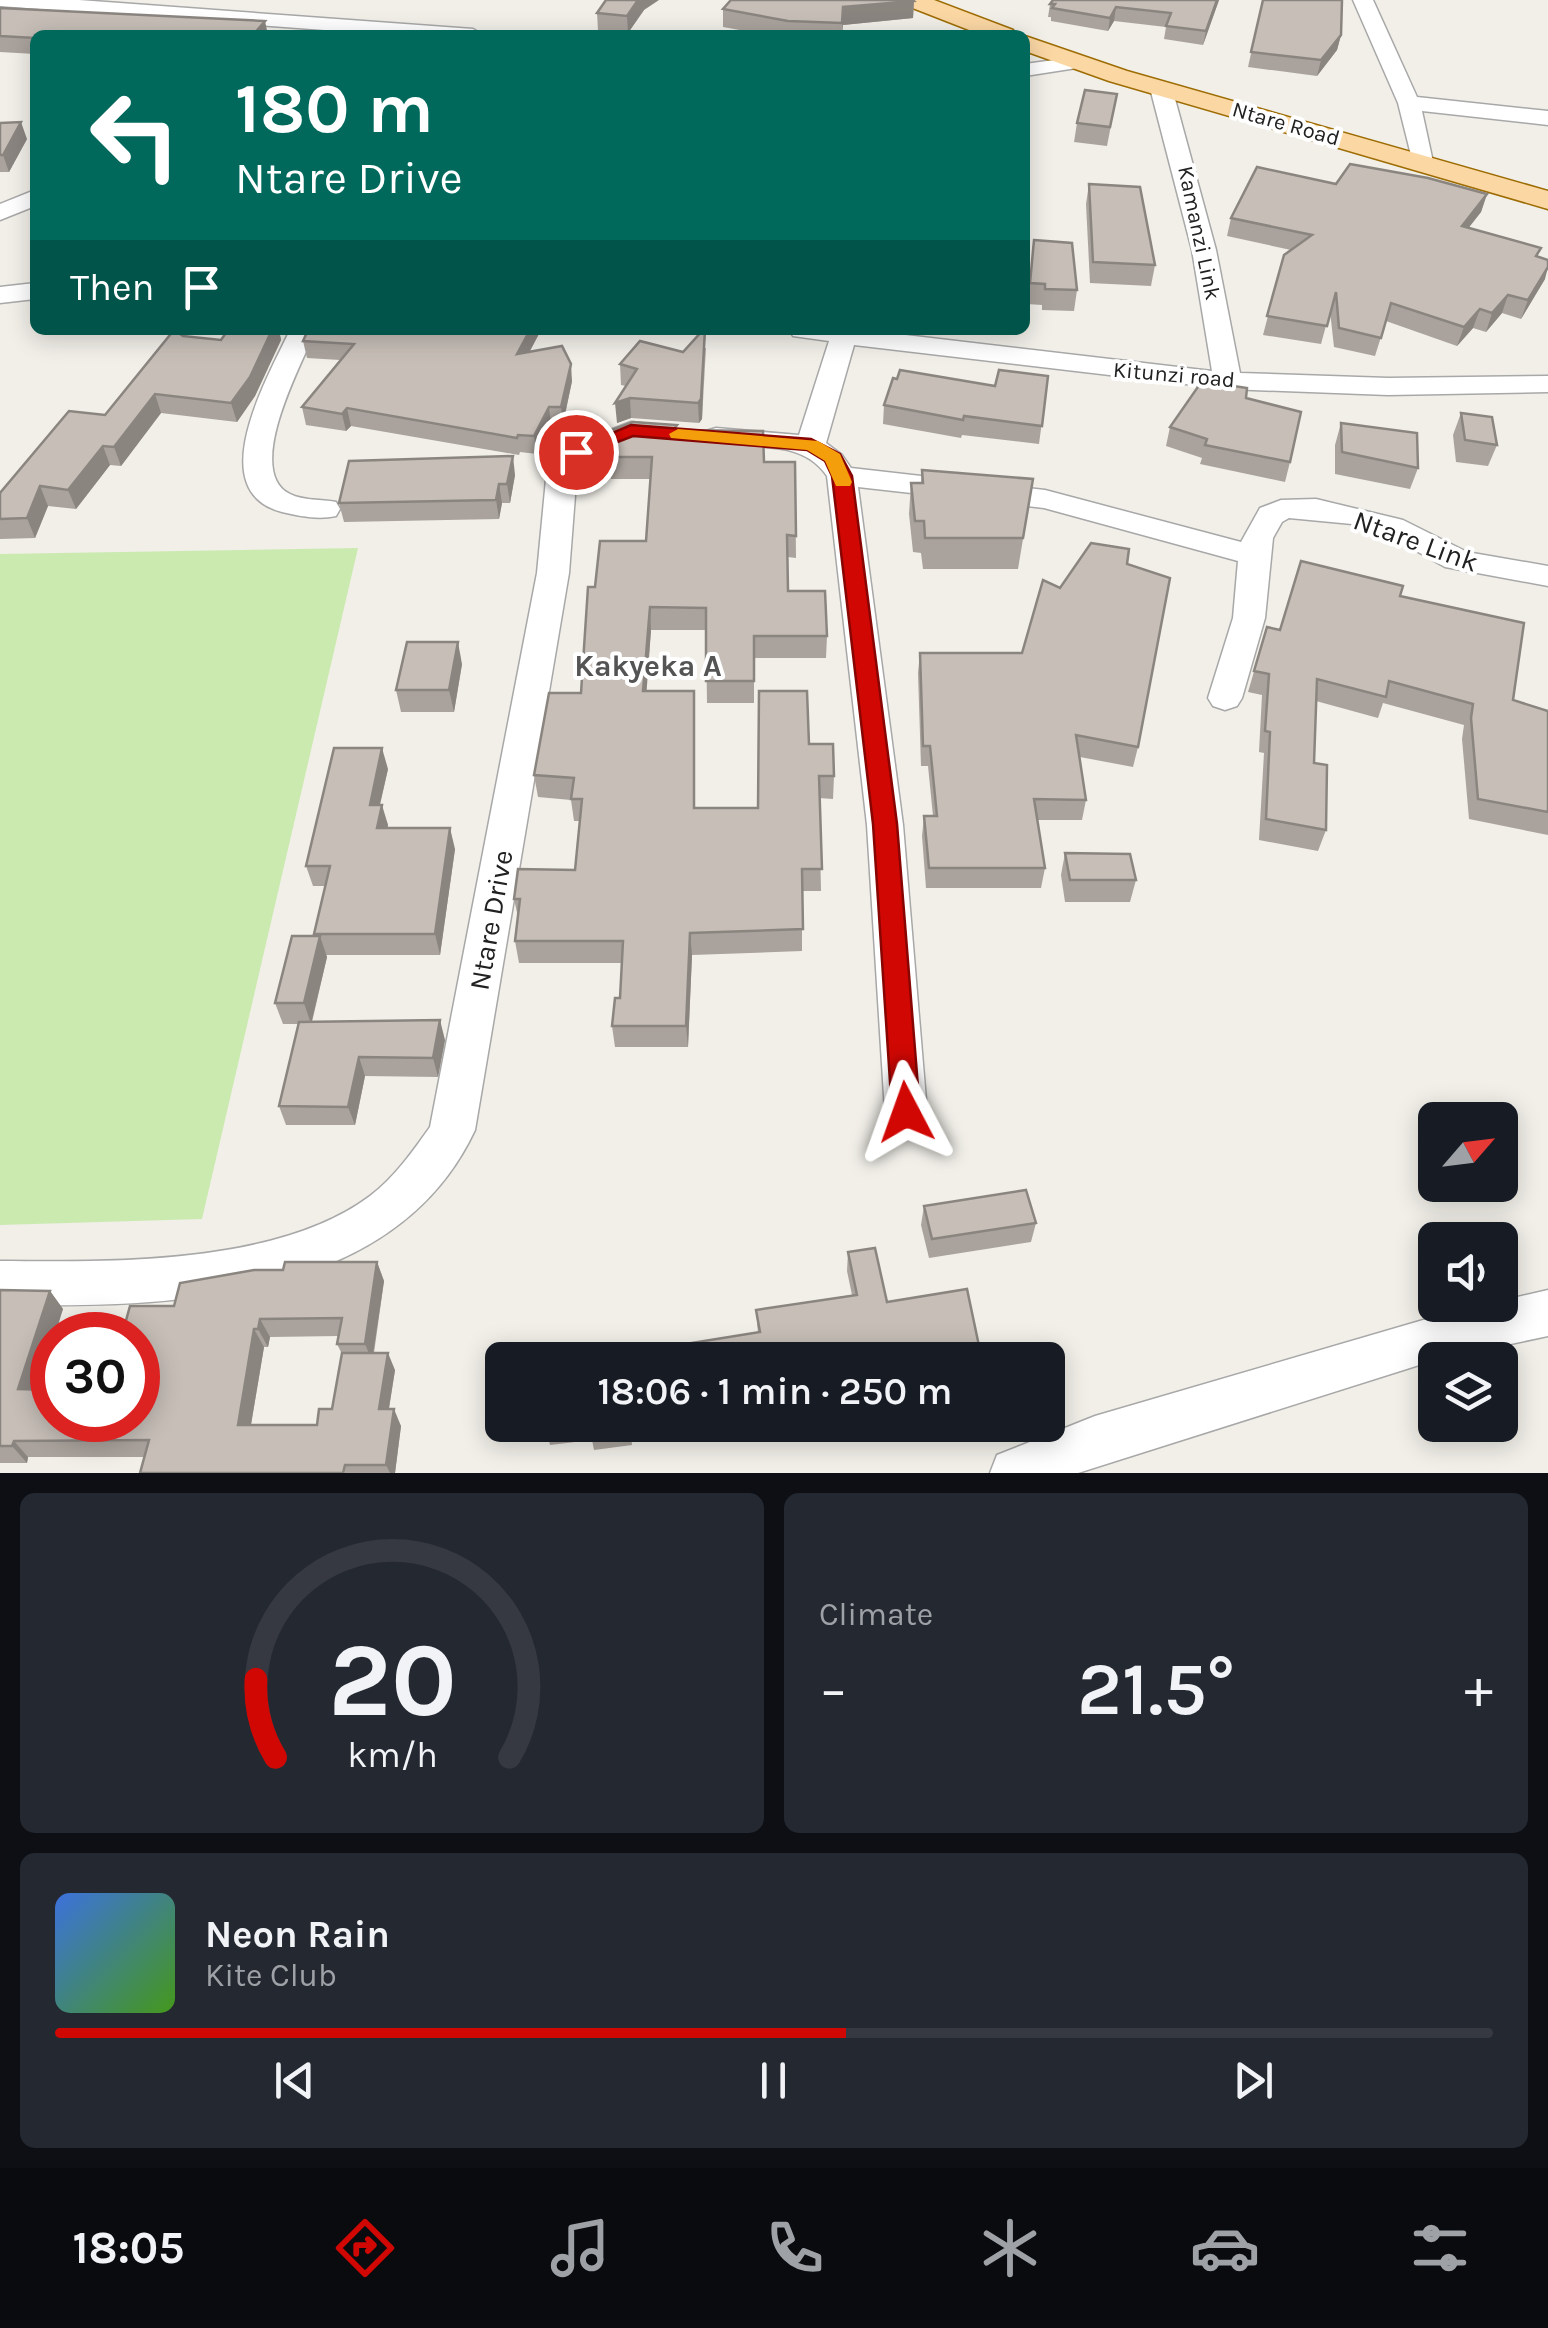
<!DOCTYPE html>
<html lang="en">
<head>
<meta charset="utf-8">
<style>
  :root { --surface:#171b24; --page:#242831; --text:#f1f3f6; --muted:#9ea1a6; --line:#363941; --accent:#d00703 }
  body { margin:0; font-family:Karla,sans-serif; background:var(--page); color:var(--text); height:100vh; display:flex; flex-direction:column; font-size:38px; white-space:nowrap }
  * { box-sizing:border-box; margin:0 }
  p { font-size:32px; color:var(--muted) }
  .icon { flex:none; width:55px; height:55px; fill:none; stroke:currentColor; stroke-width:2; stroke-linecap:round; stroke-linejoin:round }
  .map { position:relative; height:1473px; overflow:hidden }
  .sheet { display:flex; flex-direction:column; gap:20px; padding:20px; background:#0d0f14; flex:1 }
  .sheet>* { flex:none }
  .hud { position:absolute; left:30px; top:30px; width:1000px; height:305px; border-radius:15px; box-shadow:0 5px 25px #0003; background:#00695c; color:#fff; overflow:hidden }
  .needle { width:65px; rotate:62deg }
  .fabs { position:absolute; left:1418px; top:1102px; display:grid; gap:20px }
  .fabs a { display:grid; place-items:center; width:100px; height:100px; border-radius:15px; background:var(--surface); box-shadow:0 5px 25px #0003; font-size:50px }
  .speed { position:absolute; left:30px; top:1312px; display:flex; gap:20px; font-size:50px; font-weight:700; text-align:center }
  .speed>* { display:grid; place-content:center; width:130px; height:130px; border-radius:50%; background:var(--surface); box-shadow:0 5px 25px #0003; line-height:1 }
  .speed .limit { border:15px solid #d22; background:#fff; color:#111 }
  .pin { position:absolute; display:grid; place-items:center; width:85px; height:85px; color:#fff; margin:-42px; border:5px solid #fff; border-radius:50%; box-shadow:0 2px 10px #0007 }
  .me { position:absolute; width:110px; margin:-55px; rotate:356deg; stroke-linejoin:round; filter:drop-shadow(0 0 8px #0008) }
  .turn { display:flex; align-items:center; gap:35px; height:210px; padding:0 40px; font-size:45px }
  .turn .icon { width:130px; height:130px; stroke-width:2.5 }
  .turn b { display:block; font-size:70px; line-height:85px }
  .then { display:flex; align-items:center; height:95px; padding:0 40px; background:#0003; gap:20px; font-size:38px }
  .big { font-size:75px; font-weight:600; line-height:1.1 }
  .sheet .widget { flex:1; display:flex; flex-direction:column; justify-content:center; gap:15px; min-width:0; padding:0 35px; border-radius:15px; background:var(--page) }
  .sheet .dial { align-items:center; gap:0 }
  .dial svg { height:260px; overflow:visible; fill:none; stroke:var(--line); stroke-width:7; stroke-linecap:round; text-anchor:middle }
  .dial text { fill:var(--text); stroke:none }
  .song { display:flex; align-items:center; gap:30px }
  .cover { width:120px; height:120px; border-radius:15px; background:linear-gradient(135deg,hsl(220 70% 55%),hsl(100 70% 35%)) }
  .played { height:10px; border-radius:5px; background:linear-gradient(90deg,var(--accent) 55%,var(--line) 55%) }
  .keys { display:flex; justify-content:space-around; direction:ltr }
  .heat { display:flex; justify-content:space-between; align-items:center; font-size:55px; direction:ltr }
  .sheet .tiles { flex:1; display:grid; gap:20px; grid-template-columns:1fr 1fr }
  .widget:last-child { grid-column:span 2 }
  .trip { position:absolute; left:485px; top:1342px; width:580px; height:100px; border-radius:15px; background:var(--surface); box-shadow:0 5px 25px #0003; font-weight:600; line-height:100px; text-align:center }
  .tab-bar { display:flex; height:160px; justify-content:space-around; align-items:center; background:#090b0e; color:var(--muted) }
  .tab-bar .icon { width:70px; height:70px }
  .tab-bar .selected { color:var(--accent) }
  .tab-bar b { font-size:45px; color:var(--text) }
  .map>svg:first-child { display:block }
  .grass { fill:#cbeab0 }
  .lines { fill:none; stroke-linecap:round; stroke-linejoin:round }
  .minor-casing { stroke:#a8a8a8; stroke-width:3 }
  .major-casing { stroke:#9d6c02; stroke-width:3 }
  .minor { fill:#fff; fill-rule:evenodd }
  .major { fill:#fbd7a4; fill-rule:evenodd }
  .wall { fill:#aaa39d; fill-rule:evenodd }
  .shaded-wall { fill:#8b8580 }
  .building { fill:#c6beb7; stroke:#8b8580; stroke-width:2.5 }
  .route { fill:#d00703; stroke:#870502; stroke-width:2.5 }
  .slow { fill:#f59e0b }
  .labels { text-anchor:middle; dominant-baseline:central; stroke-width:8; stroke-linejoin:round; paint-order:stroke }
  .far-street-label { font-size:22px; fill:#212121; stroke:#fff }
  .street-label { font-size:28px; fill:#212121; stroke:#fff }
  .neighbourhood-label { font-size:30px; font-weight:bold; fill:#545454; stroke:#fff }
</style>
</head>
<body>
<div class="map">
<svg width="1548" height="1473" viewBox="0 0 1548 1473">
  <rect width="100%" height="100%" fill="#f1efe8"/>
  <!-- grass -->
  <path class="grass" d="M358,548L202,1219L0,1225V554Z"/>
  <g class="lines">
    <!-- minor casing -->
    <g class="minor-casing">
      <g id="minor">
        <path d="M0,0H79L473,29L483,35H392L0,6Z"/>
        <path d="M1353,0H1373L1417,97L1548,111V125L1422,111L1433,162L1430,167H1414L1398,103Z"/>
        <path d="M1076,57L1083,59L1086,63L1083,67L1025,76V64Z"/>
        <path d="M1161,82L1172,88L1216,250L1240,373L1388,378L1548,376V392L1388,395L1228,389L854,345L826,443L842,455L851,468L1045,490L1241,542L1260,508L1281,500L1316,499L1403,520L1467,552L1548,566V586L1445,567L1393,538L1352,524L1289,518L1282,522L1273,538L1265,618L1242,698L1237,706L1225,710L1213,706L1208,698L1233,618L1238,561L1044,508L858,487L903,825L927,1112L921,1125L906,1131L891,1125L885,1112L867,825L827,476C803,440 754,447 716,446L706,443L702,437L706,431L716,428L799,435L829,341L793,336L789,330H863L1212,371L1192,250L1150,88Z"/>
        <path d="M35,190V206L0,220V204Z"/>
        <path d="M35,283V299L0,303V287Z"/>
        <path d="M290,330H316C302,363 243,471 290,494C303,501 322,499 336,502L340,509L336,516C318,520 299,516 282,512C201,491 269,375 290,330Z"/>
        <path d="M631,422L665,426L669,432L665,438C654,441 644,438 633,440C613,444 590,455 577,470L569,573L475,1130C393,1305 166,1307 0,1305V1261C111,1262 278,1265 370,1196C394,1178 413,1151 430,1127L537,573L547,469L566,447Z"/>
        <path d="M1548,1290V1336L1435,1360L1078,1473H990L997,1455L1095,1416L1454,1311L1500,1305V1301Z"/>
      </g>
    </g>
    <!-- major casing -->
    <g class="major-casing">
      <g id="major">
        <path d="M901,0H934L1013,30L1016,35H982L905,5Z"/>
        <path d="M1025,36L1127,71L1548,191V209L1109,81L1025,51Z"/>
      </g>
    </g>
    <!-- minor -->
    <use href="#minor" class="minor"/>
    <!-- major -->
    <use href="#major" class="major"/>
  </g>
  <!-- wall -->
  <g class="wall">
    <path d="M1219,0L1203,45L1164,39L1166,27L1114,21L1108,31L1051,21V17H1048L1050,4Z"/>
    <path d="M1263,0L1341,35L1337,50L1317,76L1248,67Z"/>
    <path d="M914,1L913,18L843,25L842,35H767L723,27V9Z"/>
    <path d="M0,8L35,35V54L0,52Z"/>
    <path d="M644,10L628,33L598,30L597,13Z"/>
    <path d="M1117,94L1107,146L1074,142L1077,123Z"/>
    <path d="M0,123L27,139L9,172H0Z"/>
    <path d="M1089,184L1155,265L1151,286L1090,283L1086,204Z"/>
    <path d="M1336,184L1487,194L1481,212L1468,228L1538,257L1545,279L1521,319L1502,313L1486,332L1473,328L1457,346L1386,321L1375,356L1334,347L1330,311L1321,344L1263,335L1284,255L1291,250L1227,236L1231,218Z"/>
    <path d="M1034,240L1077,290L1074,311L1042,310V305L1027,304Z"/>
    <path d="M228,330H279L281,340L255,396L237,422L161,413L121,466L110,465L76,509L48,506L35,538L0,539V493L105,415L183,336L221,340Z"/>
    <path d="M308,330H541L529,352L572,381L563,424H551L537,454L520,452L519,455L351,426L346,431L306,425L302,407L340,360L307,358L303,341Z"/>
    <path d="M706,348L702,419L699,423L631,418L617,423L626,386L621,385L620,364Z"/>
    <path d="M1048,376L1039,444L962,435L961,438L883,424L884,405Z"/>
    <path d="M1246,398L1290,462L1285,482L1200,464L1202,458L1166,446L1170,427Z"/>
    <path d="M1461,413L1497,445L1488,466L1456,462L1453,435Z"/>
    <path d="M1341,423L1418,468L1410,489L1335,474V445Z"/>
    <path d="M677,430L764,462H795L796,558L788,557V591L827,636L826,658H754V703H707L706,630H651L646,691H694L695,808H758L809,744L834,776L833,799L819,798L821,891H802V951L692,955L688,1047H615L612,1026L620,998L622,963H519L515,941L518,917L514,899L575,870L580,821H574L571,800L538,797L534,775L581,693L595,587L646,541L650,479H611L609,457Z"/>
    <path d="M922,470L1033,479L1018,569H923L921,553L913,552L909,514L911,483H921Z"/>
    <path d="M515,475L510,503H502L499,519L344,522L339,503Z"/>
    <path d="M1127,564L1138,747L1133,767L1080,757L1086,800L1082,820H1037L1045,868L1041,888H926L922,836L924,816H933L928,766H921L918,673L920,653H1022L1060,588Z"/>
    <path d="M1400,596L1513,700L1548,711V835L1469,819L1462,739L1464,725L1383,703L1378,718L1316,701L1314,763L1326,830L1318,851L1259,840L1264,753L1259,752L1262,695L1248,692L1267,627L1280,630Z"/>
    <path d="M462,664L454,712H401L396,690Z"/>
    <path d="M388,769L380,805L388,825L387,828L455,849L440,955H326L327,957L312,1022L445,1040L438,1077L365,1076L355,1125H286L279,1106L298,1024H283L275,1003L314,936L325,886H313L306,866Z"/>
    <path d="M1065,853L1136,880L1130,902H1065L1061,875Z"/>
    <path d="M924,1206L1036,1223L1031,1242L929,1258L921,1225Z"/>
    <path d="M848,1252L887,1302L758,1333L756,1310L852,1295L847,1271Z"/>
    <path d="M377,1262L384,1281L374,1353L395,1370L389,1409L401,1426L395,1473H140L145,1457H28L27,1463H0V1290L50,1291L63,1309L52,1335V1343L38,1389L138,1420L174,1306L283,1270ZM339,1336L337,1344L342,1354L332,1409L317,1425H251L264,1347H268L270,1337Z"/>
    <path d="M545,1425H638L639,1433L631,1435L632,1445L594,1450L592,1440L550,1445Z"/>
  </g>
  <!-- shaded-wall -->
  <g class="shaded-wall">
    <path d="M638,0H659L644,10L628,33L627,16Z"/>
    <path d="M1217,0H1219L1203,45L1206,31Z"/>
    <path d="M914,1L913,18L843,25L842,35L843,7Z"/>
    <path d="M1116,7L1114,21L1108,31L1110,18Z"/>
    <path d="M265,21L268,35H253Z"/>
    <path d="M1341,35L1337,50L1317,76L1321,60Z"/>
    <path d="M21,122L27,139L9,172L3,155Z"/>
    <path d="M1487,194L1481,212L1456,244L1462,226Z"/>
    <path d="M1548,267L1545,279L1521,319L1528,300Z"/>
    <path d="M1508,295L1502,313L1486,332L1492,313Z"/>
    <path d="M1480,309L1473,328L1457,346L1464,327Z"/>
    <path d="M272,330H279L281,340L255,396L237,422L231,403Z"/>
    <path d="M530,330H541L519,372L517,354Z"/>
    <path d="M705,330L702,419L699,423L698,403Z"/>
    <path d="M571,364L572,381L563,424L561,407Z"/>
    <path d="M155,394L161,413L121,466L114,447Z"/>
    <path d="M630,398L631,418L617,423L615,403Z"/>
    <path d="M549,407L551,424L537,454L534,436Z"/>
    <path d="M347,408L351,426L346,431L342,414Z"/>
    <path d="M103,446L110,465L76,509L68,490Z"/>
    <path d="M513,456L515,475L510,503L507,484Z"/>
    <path d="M499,484L502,503L499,519L496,500Z"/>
    <path d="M40,486L48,506L35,538L27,518Z"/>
    <path d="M650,607L651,630L645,713L643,691Z"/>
    <path d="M458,642L462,664L454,712L449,690Z"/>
    <path d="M694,691L695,714V830L694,808Z"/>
    <path d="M382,748L388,769L375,825L370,805Z"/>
    <path d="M382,805L388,825L383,849L377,828Z"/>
    <path d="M450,828L455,849L440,955L435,934Z"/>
    <path d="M690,933L692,955L688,1047L686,1026Z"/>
    <path d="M320,936L327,957L311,1024L304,1003Z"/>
    <path d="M440,1020L445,1040L438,1077L433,1058Z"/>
    <path d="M359,1057L365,1076L355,1125L348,1107Z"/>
    <path d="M377,1262L384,1281L372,1361L365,1344Z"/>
    <path d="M50,1291L63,1309L55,1335H52V1343L33,1406L18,1389Z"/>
    <path d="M260,1319L270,1337L268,1347L258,1329Z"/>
    <path d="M254,1329L264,1347L248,1442L238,1425Z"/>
    <path d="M388,1353L395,1370L386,1426L379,1409Z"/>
    <path d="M394,1409L401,1426L395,1473H390L386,1465Z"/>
    <path d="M14,1441L28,1457L27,1463L12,1446Z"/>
  </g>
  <!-- building -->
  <g class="building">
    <path d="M606,0H638L627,16L597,13Z"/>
    <path d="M731,0H913L914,1L843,7L842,23L788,21L723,9Z"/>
    <path d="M1053,0H1217L1206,31L1166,26L1171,13L1116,7L1110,18L1052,8L1055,4H1050Z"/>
    <path d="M1263,0H1342L1341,35L1321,60L1251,52Z"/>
    <path d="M0,8L265,21L253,35H35V38L0,36Z"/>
    <path d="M1085,90L1117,94L1110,127L1077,123Z"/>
    <path d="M21,122L3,155H0V123Z"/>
    <path d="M1350,164L1428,178L1487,194L1462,226L1541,248L1536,256L1548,260V267L1528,300L1508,295L1492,313L1480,309L1464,327L1391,303L1381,338L1339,328L1336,292L1327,326L1267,316L1284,255L1312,235L1231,218L1257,167L1336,184Z"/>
    <path d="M1089,184L1140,187L1155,265L1093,262Z"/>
    <path d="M1034,240L1072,243L1077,290L1045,289V284L1030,283Z"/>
    <path d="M174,330L183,336L221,340L228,330H272L250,377L231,403L155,394L114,447L103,446L68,490L40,486L27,518L0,519V493L69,411L105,415Z"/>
    <path d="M308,330H530L517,354L562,346L571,364L561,407H549L534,436L518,435L517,438L347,408L342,414L302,407L354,344L303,341Z"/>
    <path d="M703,330H705L701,399L698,403L630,398L615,403L637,369L620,364L640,341L683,352Z"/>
    <path d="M900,370L995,386L999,370L1048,376L1042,426L964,416L963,420L884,405L893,378L897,379Z"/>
    <path d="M1202,381L1247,388L1246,398L1301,412L1290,462L1205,445L1207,439L1170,427Z"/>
    <path d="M1461,413L1492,417L1497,445L1465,440Z"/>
    <path d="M633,422L677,425L673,430L763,431L764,462H795L796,536L787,535L788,591H825L827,636H754V681H706V608L650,607L643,691H694V808H758L759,691H807L809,744H833L834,776H819L822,869H802L803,929L690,933L686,1026H612L615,998H620L623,941H515L520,899H514L518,869L575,870L582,799H571L574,778L534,775L549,693H581L588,587H595L600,541H646L652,457H609L612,430Z"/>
    <path d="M1341,423L1417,433L1418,468L1342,452Z"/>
    <path d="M513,456L507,484H499L496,500L339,503L349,461Z"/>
    <path d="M922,470L1033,479L1023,538H925L924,521H915L911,483H923Z"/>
    <path d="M1091,543L1129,549L1127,564L1170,578L1138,747L1076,735L1086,800L1034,799L1045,868H929L924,816H937L930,746H923L920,653H1022L1043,580L1060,588Z"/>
    <path d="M1301,561L1403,586L1400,596L1524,623L1513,700L1548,711V812L1478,799L1471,718L1473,704L1389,681L1386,697L1317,679L1314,763L1327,765L1326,830L1266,819L1270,732L1265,731L1269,674L1254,671L1267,627L1280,630Z"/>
    <path d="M407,642H458L449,690H396Z"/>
    <path d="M334,748H382L370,805H382L377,828H450L435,934H314L330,866H306Z"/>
    <path d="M1065,853L1130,854L1136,880H1070Z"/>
    <path d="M292,936H320L304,1003H275Z"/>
    <path d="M440,1020L433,1058L359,1057L348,1107L279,1106L299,1022Z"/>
    <path d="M1026,1190L1036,1223L932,1239L924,1206Z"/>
    <path d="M875,1248L887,1302L967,1289L982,1360H681L679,1345L760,1332L756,1310L857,1295L848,1252Z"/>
    <path d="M285,1262H377L365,1344H337L342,1318L260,1319L258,1329H254L238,1425H317L319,1409H332L342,1353H388L379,1409H394L386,1465H345L343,1473H140L149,1440L14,1441L12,1446H0V1290L50,1291L18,1389L52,1390V1420H138V1335H122L130,1306H174L180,1283L254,1270H283Z"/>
    <path d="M632,1351V1360H561Z"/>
    <path d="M545,1425H568L545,1428Z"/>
    <path d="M589,1425H629V1428L590,1433Z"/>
  </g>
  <!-- route -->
  <path class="route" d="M631,425L811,439L840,454L852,476L897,824L920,1112L916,1121L906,1125L896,1121L892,1112L873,824L832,476L825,461L807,450L633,436L576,458L567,452Z"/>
  <!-- slow -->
  <path class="slow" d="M678,429L818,441L840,454L852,482L850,486H836L825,461L807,450L671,438L669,434Z"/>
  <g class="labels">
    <!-- far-street labels -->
    <g class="far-street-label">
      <text transform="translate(1286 124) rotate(16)">Ntare Road</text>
      <text transform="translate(1199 233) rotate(78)">Kamanzi Link</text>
      <text transform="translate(1174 375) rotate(5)">Kitunzi road</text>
    </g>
    <!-- street labels -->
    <g class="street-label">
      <text transform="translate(1416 541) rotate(20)">Ntare Link</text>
      <text transform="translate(491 920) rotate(-80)">Ntare Drive</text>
    </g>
    <!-- neighbourhood labels -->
    <g class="neighbourhood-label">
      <text x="648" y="666">Kakyeka A</text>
    </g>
  </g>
</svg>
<div class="fabs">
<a><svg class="needle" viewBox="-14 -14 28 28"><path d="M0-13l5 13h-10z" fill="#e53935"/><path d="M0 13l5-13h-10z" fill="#9ea1a6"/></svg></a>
<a><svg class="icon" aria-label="sound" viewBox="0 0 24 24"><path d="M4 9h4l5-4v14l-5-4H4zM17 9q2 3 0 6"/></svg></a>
<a><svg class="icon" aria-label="layers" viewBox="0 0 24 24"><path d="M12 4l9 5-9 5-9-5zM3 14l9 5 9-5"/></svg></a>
</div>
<div class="speed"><div class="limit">30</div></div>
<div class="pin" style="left:576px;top:452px;background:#d93025"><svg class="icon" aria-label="arrive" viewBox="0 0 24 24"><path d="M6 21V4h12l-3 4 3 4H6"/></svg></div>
<svg class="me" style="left:906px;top:1112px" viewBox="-20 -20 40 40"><path d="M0-17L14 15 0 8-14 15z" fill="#d00703" stroke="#fff" stroke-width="4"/></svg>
<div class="trip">18:06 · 1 min · 250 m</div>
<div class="hud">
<div class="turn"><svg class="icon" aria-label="left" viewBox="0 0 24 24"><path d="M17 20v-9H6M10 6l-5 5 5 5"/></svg><div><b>180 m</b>Ntare Drive</div></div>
<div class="then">Then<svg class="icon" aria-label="arrive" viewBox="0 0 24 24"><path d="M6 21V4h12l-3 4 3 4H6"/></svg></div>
</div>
</div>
<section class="sheet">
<div class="tiles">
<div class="widget dial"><svg viewBox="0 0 100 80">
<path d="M14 69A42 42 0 1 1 86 69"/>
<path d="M14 69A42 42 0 0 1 8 45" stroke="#d00703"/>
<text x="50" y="56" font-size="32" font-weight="700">20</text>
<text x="50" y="72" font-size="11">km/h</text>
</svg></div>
<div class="widget"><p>Climate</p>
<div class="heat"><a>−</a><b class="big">21.5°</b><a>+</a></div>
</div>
<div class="widget">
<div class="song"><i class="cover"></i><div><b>Neon Rain</b><p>Kite Club</p></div></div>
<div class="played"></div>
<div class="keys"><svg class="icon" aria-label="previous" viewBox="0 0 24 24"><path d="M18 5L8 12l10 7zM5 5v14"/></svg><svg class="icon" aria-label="pause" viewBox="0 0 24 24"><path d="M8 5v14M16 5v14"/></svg><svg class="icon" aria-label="next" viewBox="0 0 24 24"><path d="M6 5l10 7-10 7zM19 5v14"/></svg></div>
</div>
</div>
</section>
<nav class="tab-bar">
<b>18:05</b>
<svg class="icon selected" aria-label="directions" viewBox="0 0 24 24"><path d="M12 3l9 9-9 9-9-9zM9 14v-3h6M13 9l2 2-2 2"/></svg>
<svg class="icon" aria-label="music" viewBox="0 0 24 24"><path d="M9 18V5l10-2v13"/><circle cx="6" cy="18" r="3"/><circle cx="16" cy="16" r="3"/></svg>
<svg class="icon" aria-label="phone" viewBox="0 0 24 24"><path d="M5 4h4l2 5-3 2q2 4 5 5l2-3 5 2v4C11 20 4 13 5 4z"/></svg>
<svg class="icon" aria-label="climate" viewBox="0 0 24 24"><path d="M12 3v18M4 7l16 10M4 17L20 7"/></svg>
<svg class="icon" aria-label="car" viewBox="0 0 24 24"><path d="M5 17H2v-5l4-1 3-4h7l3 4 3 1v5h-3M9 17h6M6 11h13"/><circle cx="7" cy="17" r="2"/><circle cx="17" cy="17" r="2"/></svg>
<svg class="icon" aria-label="filters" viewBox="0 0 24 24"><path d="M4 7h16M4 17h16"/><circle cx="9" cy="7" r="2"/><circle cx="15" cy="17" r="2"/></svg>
</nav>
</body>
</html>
